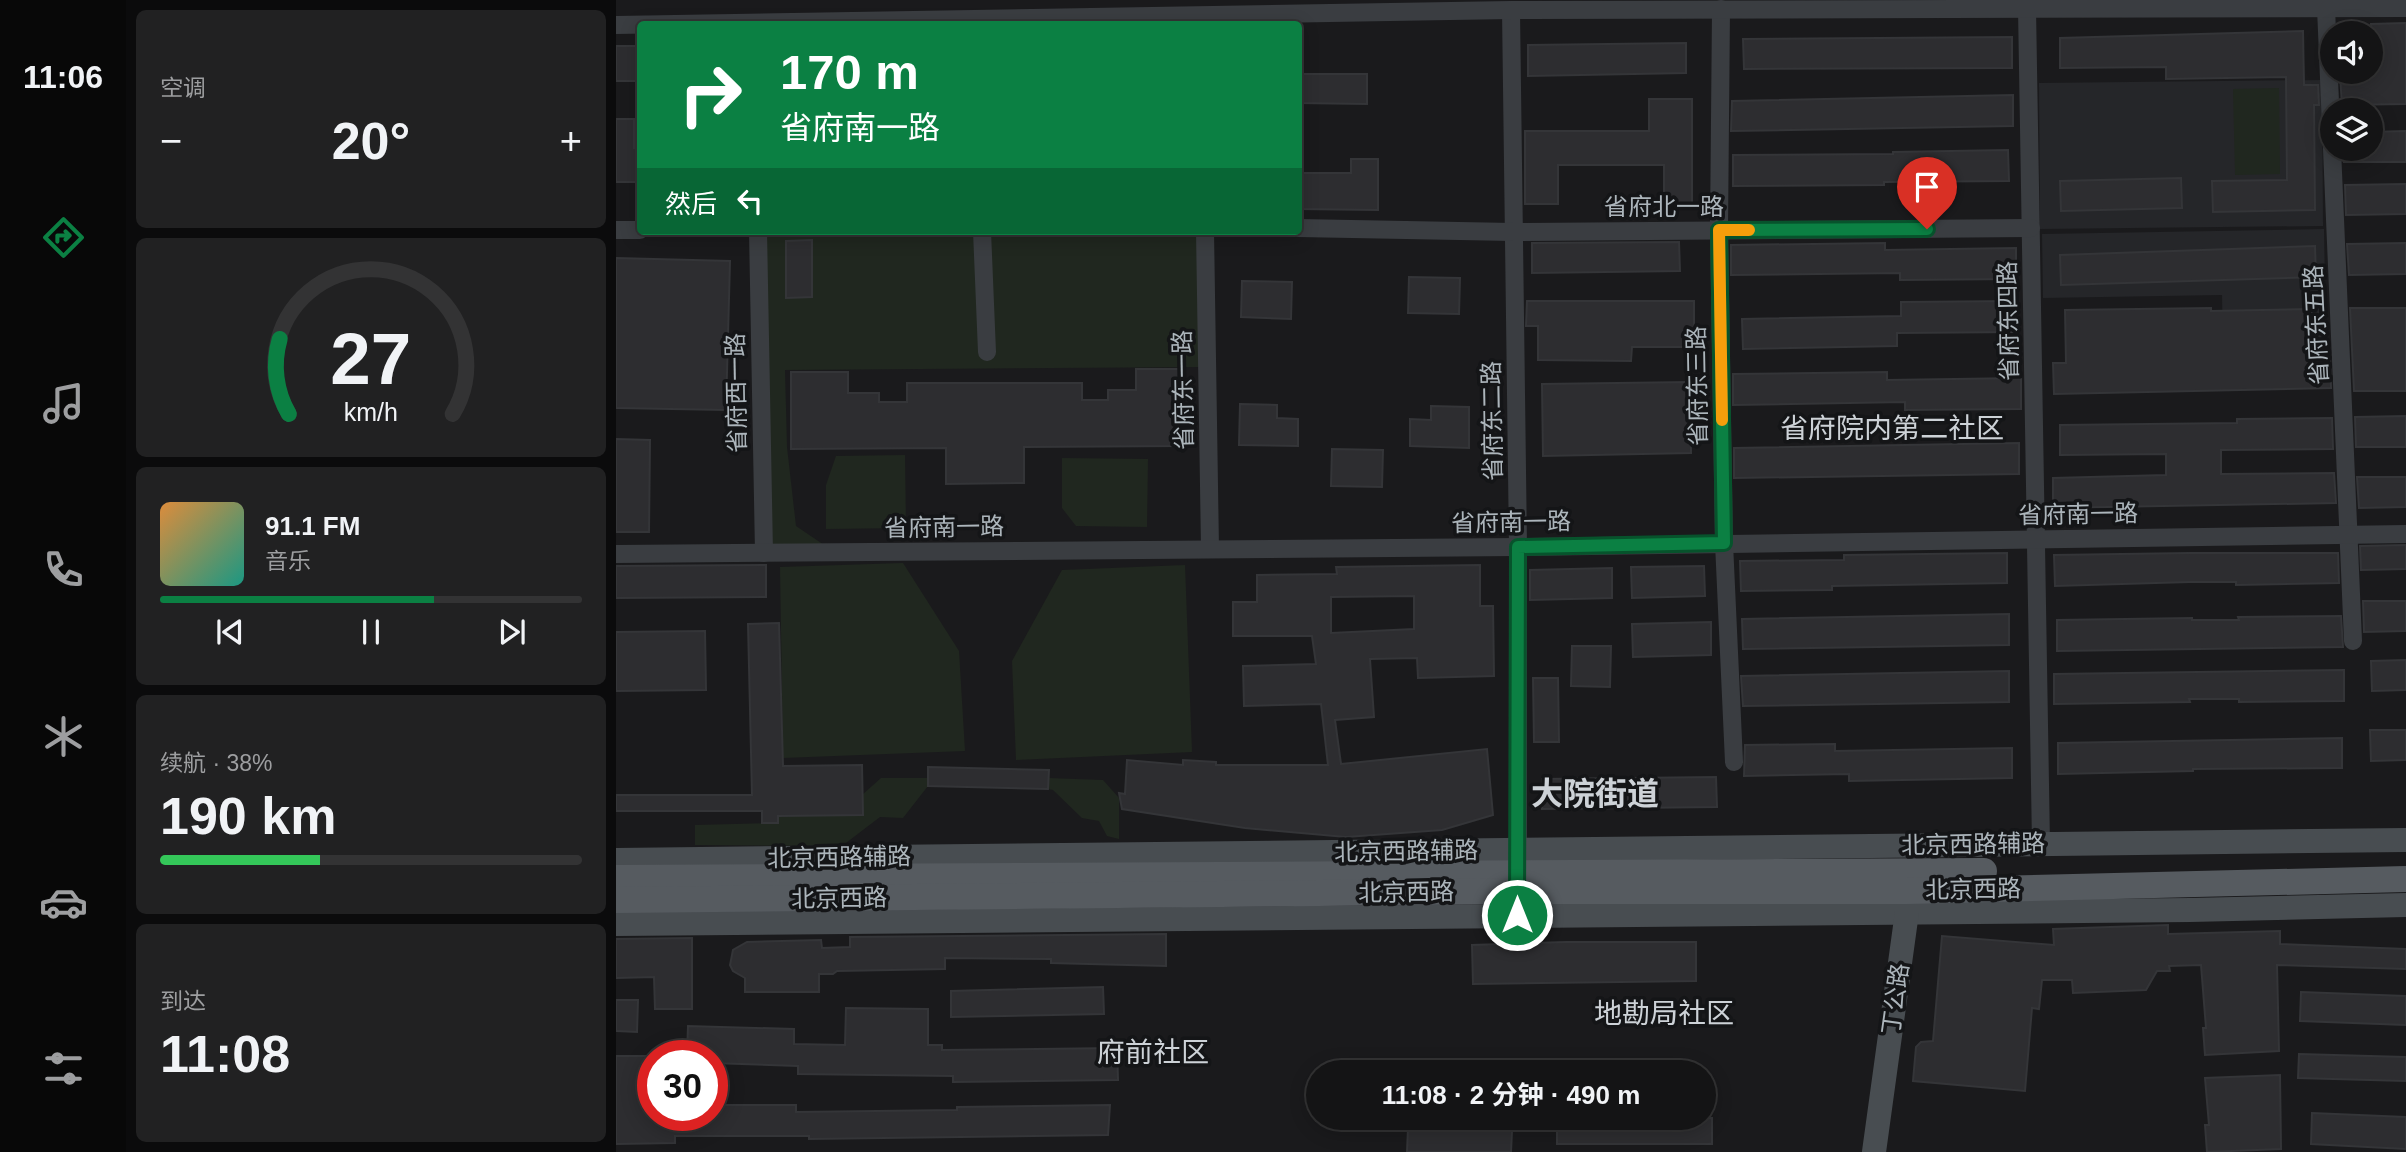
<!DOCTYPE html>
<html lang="zh">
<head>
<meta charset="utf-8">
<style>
  :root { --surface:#141415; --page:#212122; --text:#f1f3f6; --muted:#9d9ea0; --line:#333334; --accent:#0b8043 }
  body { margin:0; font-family:Arial,"Noto Sans SC",sans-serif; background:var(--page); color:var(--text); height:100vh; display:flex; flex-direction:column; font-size:26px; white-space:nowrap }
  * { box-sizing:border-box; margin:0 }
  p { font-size:23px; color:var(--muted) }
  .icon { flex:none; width:38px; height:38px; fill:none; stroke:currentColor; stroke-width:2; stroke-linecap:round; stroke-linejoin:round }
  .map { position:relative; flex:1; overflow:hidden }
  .side { display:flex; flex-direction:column; gap:10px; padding:10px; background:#0b0b0c; width:490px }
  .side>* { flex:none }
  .top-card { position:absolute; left:21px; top:21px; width:665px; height:214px; border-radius:7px; box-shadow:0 4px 18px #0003,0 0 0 2px var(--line); background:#0b8043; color:#fff; overflow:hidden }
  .fabs { position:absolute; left:1704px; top:21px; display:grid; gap:14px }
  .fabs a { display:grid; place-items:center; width:63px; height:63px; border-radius:50%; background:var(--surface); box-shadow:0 4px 18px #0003,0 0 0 2px var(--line); font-size:35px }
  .speed { position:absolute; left:21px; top:1040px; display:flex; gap:14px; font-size:35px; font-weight:700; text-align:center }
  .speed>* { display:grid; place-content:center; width:91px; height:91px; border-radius:50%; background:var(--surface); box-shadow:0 4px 18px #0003,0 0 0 2px var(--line); line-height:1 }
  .speed .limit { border:10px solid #d22; background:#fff; color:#111 }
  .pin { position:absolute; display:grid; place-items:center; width:60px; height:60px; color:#fff; margin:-72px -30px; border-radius:50% 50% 50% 0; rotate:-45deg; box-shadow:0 0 7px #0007 }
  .pin .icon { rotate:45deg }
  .me { position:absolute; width:77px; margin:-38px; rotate:0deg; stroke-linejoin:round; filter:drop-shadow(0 0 5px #0008) }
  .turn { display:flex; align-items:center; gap:24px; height:147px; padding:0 28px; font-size:32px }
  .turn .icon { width:91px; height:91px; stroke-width:2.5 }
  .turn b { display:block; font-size:49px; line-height:60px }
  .then { display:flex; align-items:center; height:66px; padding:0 28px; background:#0003; gap:14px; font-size:26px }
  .big { font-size:52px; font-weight:700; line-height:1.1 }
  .side .widget { flex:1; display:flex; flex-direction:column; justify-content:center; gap:10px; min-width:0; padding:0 24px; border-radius:10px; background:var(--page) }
  .side .dial { align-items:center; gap:0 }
  .dial svg { height:182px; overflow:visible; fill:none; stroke:var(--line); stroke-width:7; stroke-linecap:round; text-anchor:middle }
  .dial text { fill:var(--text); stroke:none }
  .song { display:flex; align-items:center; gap:21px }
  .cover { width:84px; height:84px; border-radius:10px; background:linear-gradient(135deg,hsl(30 70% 55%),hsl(170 70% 35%)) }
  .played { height:7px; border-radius:4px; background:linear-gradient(90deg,var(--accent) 65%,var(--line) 65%) }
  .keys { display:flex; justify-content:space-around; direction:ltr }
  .heat { display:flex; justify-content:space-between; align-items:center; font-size:38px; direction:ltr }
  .charge { height:10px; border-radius:5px; background:linear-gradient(90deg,#34c759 38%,var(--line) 0) }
  .trip { position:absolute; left:690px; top:1060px; width:410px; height:70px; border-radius:35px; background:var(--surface); box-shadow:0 4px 18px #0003,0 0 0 2px var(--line); font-weight:700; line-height:70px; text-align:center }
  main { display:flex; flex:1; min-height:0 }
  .dock { display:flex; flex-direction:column; width:126px; justify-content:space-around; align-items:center; background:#080808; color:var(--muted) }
  .dock .icon { width:49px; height:49px }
  .dock .active { color:var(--accent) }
  .dock b { font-size:32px; color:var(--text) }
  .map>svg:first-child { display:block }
  .built { fill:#252629 }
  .green { fill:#20271f }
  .building { fill:#2d2d30; stroke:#343538; stroke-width:2; fill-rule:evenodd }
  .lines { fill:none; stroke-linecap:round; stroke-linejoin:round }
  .street { stroke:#3a3d41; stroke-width:18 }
  .secondary { stroke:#484d51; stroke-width:24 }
  .primary { stroke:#565b60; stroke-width:26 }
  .route-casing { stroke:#07532c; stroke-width:18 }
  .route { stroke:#0b8043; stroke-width:12 }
  .slow { stroke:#f59e0b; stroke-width:12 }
  .labels { text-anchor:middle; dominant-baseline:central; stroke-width:7; stroke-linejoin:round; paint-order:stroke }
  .street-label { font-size:24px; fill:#acb5bb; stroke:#141517 }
  .quarter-label { font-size:28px; fill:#cdd2d7; stroke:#141517 }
  .district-label { font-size:32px; font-weight:bold; fill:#cdd2d7; stroke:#141517 }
</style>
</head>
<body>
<main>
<nav class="dock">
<b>11:06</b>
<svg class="icon active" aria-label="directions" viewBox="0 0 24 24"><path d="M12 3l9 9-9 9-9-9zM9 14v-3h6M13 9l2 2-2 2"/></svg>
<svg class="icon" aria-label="music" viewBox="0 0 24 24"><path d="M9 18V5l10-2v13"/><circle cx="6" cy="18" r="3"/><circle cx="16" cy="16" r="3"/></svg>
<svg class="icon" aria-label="phone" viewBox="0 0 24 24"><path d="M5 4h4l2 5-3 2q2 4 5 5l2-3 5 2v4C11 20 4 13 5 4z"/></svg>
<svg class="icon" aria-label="climate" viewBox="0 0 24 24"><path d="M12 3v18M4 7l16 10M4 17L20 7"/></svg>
<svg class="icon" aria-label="car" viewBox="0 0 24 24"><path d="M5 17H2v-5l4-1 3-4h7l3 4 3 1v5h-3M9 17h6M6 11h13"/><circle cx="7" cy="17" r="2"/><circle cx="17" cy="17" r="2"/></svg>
<svg class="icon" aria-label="filters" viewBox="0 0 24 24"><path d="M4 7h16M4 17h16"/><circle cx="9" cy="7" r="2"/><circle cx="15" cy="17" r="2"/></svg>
</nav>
<section class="side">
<div class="widget"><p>空调</p>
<div class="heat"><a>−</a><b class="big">20°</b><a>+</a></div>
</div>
<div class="widget dial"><svg viewBox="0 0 100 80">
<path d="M14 69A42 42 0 1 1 86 69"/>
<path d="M14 69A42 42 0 0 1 10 36" stroke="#0b8043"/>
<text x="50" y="56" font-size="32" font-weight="700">27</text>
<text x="50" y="72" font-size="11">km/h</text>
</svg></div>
<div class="widget">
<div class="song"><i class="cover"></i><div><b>91.1 FM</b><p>音乐</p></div></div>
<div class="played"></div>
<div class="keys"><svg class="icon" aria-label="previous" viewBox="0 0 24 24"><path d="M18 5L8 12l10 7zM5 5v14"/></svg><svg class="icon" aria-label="pause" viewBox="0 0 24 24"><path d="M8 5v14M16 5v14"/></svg><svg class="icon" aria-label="next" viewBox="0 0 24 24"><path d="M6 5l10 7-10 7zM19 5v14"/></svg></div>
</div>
<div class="widget"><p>续航 · 38%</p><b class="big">190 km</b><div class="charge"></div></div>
<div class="widget"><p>到达</p><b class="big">11:08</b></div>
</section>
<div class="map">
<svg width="1790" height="1152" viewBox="0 0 1790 1152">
  <rect width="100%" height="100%" fill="#1a1a1c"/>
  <!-- built -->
  <g class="built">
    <path d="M1706,80L1707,226L1424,229L1423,83Z"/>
    <path d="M1708,229L1710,347L1607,349L1606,295L1427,298L1426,234Z"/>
  </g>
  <!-- green -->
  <g class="green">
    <path d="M1663,88L1664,174L1619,175L1617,89Z"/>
    <path d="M147,231H586L588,367L169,370L171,447L180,526L217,551L152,550Z"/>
    <path d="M289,455L290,528L210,529V485L220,456Z"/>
    <path d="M446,458L532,459L531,527L460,526L446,508Z"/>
    <path d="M287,563L343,651L349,751L167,758L164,567Z"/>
    <path d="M569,565L576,752L400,760L396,661L446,570Z"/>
    <path d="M265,778H312V786L287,818L264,817L226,846L79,845V825L162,823V816L246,795Z"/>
    <path d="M432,778L487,780L503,798V839L491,836L483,821L466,818L437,790L432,789Z"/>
  </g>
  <!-- building -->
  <g class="building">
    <path d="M1790,23V104L1726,105L1724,75L1755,74V24Z"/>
    <path d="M1687,31L1688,85H1702L1703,105H1698L1699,210L1597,212L1596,181L1671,180L1670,77L1550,79V67L1444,68V38Z"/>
    <path d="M1396,37V68L1128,69L1127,39Z"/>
    <path d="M1070,43V73L912,76V45Z"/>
    <rect x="0" y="46" width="24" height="35"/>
    <path d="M682,74H751V104L682,103Z"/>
    <path d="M1397,95V126L1115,131L1116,101Z"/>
    <path d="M1033,99H1076V203H1048V165H942V204H909V131H1033Z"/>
    <path d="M0,119H18V148H24V182H0Z"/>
    <path d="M1790,131V162H1728L1727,149H1755V132Z"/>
    <path d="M1392,150L1393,181L1268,182V185L1117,186V155L1277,154V152Z"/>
    <path d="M735,159H762V210L682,209V173H735Z"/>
    <path d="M1565,178L1566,208L1445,211L1444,181Z"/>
    <path d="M1790,184V214L1730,215L1729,185Z"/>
    <path d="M196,240V297L170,298V241Z"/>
    <path d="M1063,242L1064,271L916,273V243Z"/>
    <path d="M1269,243V250L1400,248V279L1284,280V273L1115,275V245Z"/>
    <path d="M1790,243V274L1733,275L1731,244Z"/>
    <path d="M1699,246L1700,277L1445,285L1444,255Z"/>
    <path d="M0,258L114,261L110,410L0,408Z"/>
    <path d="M793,277L844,278L843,314L792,313Z"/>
    <path d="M626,281L676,282L675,319L625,317Z"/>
    <path d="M911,301H1078V347H1016L1015,361L922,360V326H910Z"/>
    <path d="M1400,301L1401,332L1281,333V346L1127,349L1126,319L1285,316V302Z"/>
    <path d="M1595,308V311L1696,309L1697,358H1714L1715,388L1438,394L1437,363H1450L1449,310Z"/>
    <path d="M1734,308H1790V391H1738Z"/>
    <path d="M520,369H565V446L408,447V483L330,484V448L175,449V372H232V393H263V402H291V383H466V400H492V390H520Z"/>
    <path d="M1271,372V380L1405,378V409L1289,410V402L1117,405V374Z"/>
    <path d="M1074,382L1075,453L927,456L926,384Z"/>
    <path d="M624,404L661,405V418L682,419V446L623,445Z"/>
    <path d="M815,406L853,407V448L794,446V419L815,420Z"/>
    <path d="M1790,416V447H1740L1739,417Z"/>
    <path d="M1716,418L1717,449L1605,450V474L1718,473L1720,503L1437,508V478L1550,475V454L1444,455V425L1621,423V419Z"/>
    <path d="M0,439L34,440L33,532H0Z"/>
    <path d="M1403,443V474L1118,478V448Z"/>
    <path d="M716,449L767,450L766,487L715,486Z"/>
    <path d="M1741,477H1790V507L1743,508Z"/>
    <path d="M1790,545V569L1745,570L1744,546Z"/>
    <path d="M1391,553V583L1216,586V590L1125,591L1124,561L1228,560V555Z"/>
    <path d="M1574,553H1722L1723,583L1620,585V582H1574L1439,586L1438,555Z"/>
    <path d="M150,565V597L0,598V566Z"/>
    <path d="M864,565V606H877L878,676L802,678L801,658L754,659L758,717L719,720L725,764L871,749L877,815L826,830L730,837L629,828L506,809L503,793L509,794L511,760L567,765V760L600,762V765H712L705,704L628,706L627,666L700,664L696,636H617V602H641V575L721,574L720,567ZM798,596V629L715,633V597Z"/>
    <path d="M1088,566L1089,596L1016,598L1015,567Z"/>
    <path d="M996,568V598L914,600V570Z"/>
    <path d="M1747,601H1790V631L1748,632Z"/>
    <path d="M1393,614V645L1127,649L1126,619Z"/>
    <path d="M1725,616L1727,647L1441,651V620L1576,618V620H1623L1622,617Z"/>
    <path d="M1095,622V655L1017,657L1016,624Z"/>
    <path d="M163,623L167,766L246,765L247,815L162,816V823H146V811H0V795H136L132,624Z"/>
    <path d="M89,631L90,690L0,691V632Z"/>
    <path d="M956,646H995L994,687L955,686Z"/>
    <path d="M1790,660V690L1756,691L1755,661Z"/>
    <path d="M1728,670V701L1623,702V699H1573L1574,702L1438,704V674Z"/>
    <path d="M1393,671V702L1127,706L1125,676Z"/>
    <path d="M917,678H942L943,742H918Z"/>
    <path d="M1754,730H1790V760L1755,761Z"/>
    <path d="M1726,738V768L1577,769V771L1442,774V743Z"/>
    <path d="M1219,744V751L1396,748V778L1233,781V774L1128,776L1129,745Z"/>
    <path d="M312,767L433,770L432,789L312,786Z"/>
    <path d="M1100,777L1101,807L926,809V779Z"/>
    <path d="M1552,925V934L1664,931V944L1790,949V969L1661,965L1663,1051L1589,1055L1587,1028H1590L1585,965L1553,966L1554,971H1541L1530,990L1457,993L1456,980H1426L1423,1009L1416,1008L1409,1091L1297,1081L1300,1047L1305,1042L1317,1041L1326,936L1438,945L1437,929Z"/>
    <path d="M550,934V966L435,963V959L329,958V969L221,971L217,974H203V992H129V978L117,971L114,965L117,950L131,942L205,940L206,948L234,947V937Z"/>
    <path d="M76,938V1009H39L38,977L0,978V939Z"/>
    <path d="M950,942H1080V981L857,984L856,945Z"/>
    <path d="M487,987L488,1014L335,1017V991Z"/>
    <path d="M1685,992L1790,996V1025L1684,1021Z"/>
    <path d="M0,1000H22L21,1032L0,1031Z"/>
    <path d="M230,1008L312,1009V1045H326V1050L501,1048L502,1080L337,1082V1076L182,1074V1066L96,1063V1055H71L72,1026L178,1029V1044L229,1045Z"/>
    <path d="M1683,1054L1790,1057V1081L1682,1078Z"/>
    <path d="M0,1056H37V1115H96V1105H180V1112L341,1110V1107L494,1105L492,1135L193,1139V1136H59V1143L0,1144Z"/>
    <path d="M1664,1075L1665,1149L1591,1152L1589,1125H1593L1589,1078Z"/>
    <path d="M1696,1113L1790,1117V1149L1695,1144Z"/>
    <rect x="941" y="1118" width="155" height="26"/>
    <path d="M792,1128L896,1131L895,1152H791Z"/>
  </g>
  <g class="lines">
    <!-- street -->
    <g class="street">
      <path d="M1411,8L1425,844"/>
      <path d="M1710,8L1737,641"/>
      <path d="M1105,9L1103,230L1108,543L1118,762"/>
      <path d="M895,10L902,547V860"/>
      <path d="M0,25L895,10L1790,8"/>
      <path d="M682,228L897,232L1415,228"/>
      <path d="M0,230H24"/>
      <path d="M142,231L148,553"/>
      <path d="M366,231L371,352"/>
      <path d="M589,231L594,549"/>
      <path d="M0,554L902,547L1790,534"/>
    </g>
    <!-- secondary -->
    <g class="secondary">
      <path d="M0,860L1790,840"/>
      <path d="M0,924L1574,910L1790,905"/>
      <path d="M1258,1152L1291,912V898"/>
    </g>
    <!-- primary -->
    <g class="primary">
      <path d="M0,878L1368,871"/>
      <path d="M0,900L902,891H1291L1790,879"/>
    </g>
  </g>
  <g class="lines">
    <!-- route casing -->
    <g class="route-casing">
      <path id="route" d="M901,915L902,547L1108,543L1103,230L1311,229"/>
    </g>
    <!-- route -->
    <use href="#route" class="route"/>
    <!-- slow -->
    <path class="slow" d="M1106,420L1103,230H1133"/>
  </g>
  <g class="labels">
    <!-- street labels -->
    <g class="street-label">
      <text x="1048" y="206">省府北一路</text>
      <text transform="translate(1392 321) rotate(-91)">省府东四路</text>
      <text transform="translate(1700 325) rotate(-93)">省府东五路</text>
      <text transform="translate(1081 386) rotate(-91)">省府东三路</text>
      <text transform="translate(567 390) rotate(-91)">省府东一路</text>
      <text transform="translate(120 393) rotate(-91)">省府西一路</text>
      <text transform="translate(876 421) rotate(-91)">省府东二路</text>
      <text transform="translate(1462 514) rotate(-1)">省府南一路</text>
      <text transform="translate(895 522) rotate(-1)">省府南一路</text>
      <text transform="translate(328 527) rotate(-1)">省府南一路</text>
      <text transform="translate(1357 844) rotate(-1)">北京西路辅路</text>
      <text transform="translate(790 851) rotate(-1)">北京西路辅路</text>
      <text transform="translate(223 857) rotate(-1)">北京西路辅路</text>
      <text transform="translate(1357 889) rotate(-1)">北京西路</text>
      <text transform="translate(790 892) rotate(-1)">北京西路</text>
      <text transform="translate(223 898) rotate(-1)">北京西路</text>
      <text transform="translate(1279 999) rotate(-82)">丁公路</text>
    </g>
    <!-- quarter labels -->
    <g class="quarter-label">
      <text x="1276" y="428">省府院内第二社区</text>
      <text x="1048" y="1013">地勘局社区</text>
      <text x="537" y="1052">府前社区</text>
    </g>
    <!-- district labels -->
    <g class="district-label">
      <text x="979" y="794">大院街道</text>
    </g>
  </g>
</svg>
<div class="fabs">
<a><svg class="icon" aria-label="sound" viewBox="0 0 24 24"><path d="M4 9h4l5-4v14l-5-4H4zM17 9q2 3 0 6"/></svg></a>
<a><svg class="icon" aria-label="layers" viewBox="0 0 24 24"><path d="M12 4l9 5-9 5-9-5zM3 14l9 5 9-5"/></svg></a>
</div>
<div class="speed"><div class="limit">30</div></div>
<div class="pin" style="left:1311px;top:229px;background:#d93025"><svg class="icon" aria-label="arrive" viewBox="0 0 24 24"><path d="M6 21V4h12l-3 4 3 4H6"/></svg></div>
<svg class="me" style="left:901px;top:915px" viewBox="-20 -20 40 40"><circle r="17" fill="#0b8043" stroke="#fff" stroke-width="3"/><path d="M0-11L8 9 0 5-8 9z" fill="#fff"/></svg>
<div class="trip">11:08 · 2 分钟 · 490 m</div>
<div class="top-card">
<div class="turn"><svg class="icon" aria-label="right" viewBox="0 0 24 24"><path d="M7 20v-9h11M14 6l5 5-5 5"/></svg><div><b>170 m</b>省府南一路</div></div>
<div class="then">然后<svg class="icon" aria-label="left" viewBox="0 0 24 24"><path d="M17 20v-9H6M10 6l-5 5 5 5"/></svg></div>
</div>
</div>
</main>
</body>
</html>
